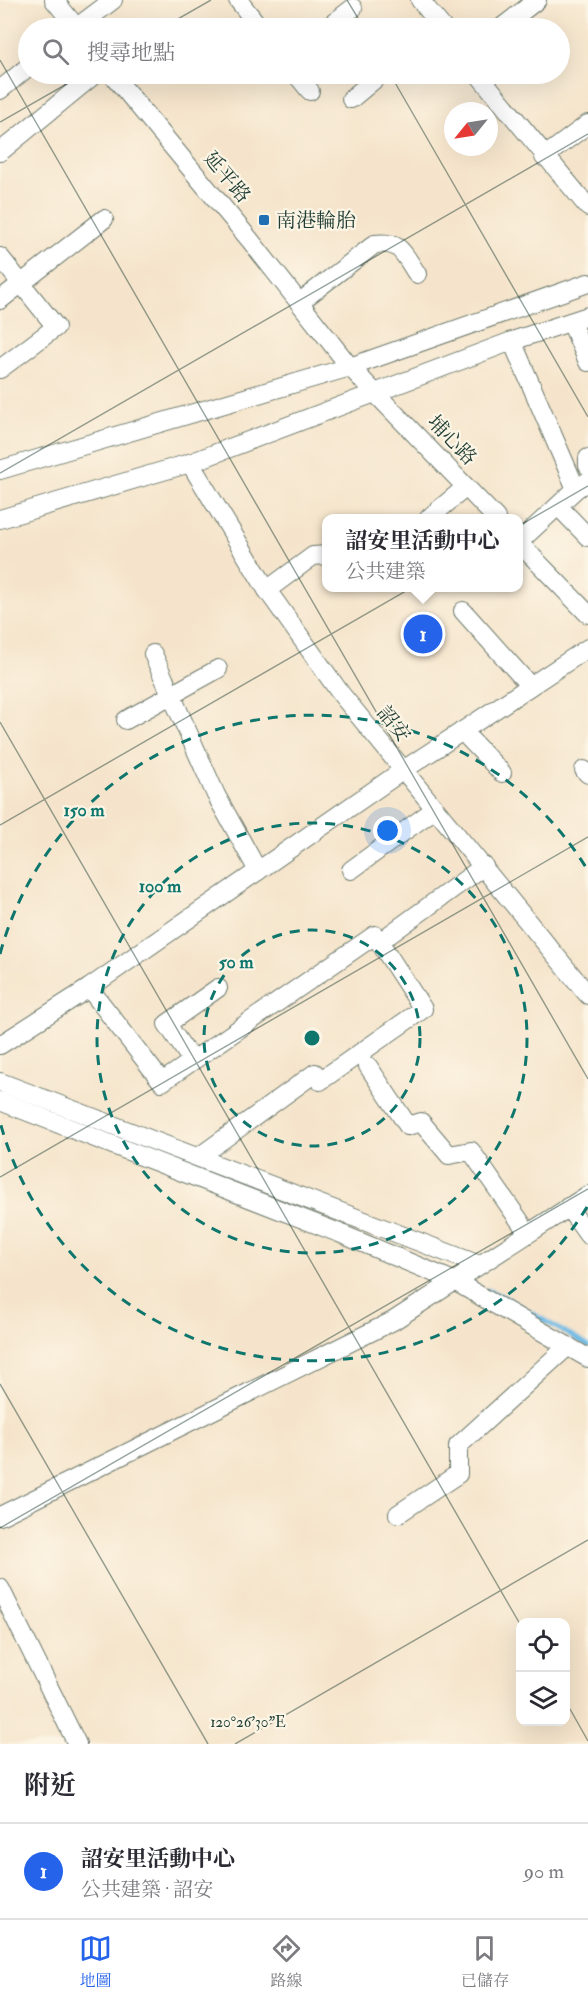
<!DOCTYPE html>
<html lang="zh-TW">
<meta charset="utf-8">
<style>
:root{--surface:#fff;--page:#f2f2f3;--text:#2b2b33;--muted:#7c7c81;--line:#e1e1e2;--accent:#2563eb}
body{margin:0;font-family:"IM FELL Double Pica","Noto Serif TC",serif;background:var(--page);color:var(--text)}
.controls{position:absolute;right:18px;bottom:18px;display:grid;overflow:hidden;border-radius:12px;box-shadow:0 6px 24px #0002}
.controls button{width:54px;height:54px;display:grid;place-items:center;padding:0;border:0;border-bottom:2px solid var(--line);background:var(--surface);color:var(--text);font:30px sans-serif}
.compass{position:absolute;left:444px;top:102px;width:54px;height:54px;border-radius:50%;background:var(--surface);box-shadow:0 6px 24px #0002;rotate:240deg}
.you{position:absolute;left:388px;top:831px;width:21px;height:21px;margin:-15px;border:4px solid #fff;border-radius:50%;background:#1a73e8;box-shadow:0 0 0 9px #1a73e833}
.badge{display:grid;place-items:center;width:39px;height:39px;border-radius:50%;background:var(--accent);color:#fff;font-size:20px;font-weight:700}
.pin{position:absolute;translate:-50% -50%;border:3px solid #fff;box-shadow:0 2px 6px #0006}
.popup{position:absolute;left:322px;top:514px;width:201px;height:78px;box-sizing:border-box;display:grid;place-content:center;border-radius:12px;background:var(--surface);filter:drop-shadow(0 2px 4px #0005);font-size:20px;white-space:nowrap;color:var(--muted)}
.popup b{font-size:22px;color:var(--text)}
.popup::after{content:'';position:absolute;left:50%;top:100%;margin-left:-12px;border:12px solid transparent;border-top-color:var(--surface)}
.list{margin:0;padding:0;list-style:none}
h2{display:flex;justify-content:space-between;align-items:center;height:78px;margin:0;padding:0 24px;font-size:26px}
h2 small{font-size:20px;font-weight:400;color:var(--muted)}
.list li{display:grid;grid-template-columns:39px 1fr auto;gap:18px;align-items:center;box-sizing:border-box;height:96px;padding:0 24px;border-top:2px solid var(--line)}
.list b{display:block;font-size:22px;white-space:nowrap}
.list p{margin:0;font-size:20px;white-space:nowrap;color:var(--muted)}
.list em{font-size:20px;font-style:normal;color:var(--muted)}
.icon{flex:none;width:33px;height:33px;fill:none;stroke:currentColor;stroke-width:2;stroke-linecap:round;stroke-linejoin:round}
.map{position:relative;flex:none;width:588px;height:1744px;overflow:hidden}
.search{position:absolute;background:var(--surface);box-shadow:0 6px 24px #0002;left:18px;right:18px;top:18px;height:66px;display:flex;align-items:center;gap:15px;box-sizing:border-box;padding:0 21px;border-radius:33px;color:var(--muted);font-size:22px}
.sheet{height:174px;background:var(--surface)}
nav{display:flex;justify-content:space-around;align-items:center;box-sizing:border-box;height:84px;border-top:2px solid var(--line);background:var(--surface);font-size:16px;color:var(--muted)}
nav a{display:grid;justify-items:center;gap:3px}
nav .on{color:var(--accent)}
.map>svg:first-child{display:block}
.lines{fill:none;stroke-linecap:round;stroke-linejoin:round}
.stream{stroke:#6bbbe6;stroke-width:4.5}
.minor-casing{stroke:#6a7769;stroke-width:20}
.minor{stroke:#fff;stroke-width:18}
.ticks{fill:none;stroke:#1f3d34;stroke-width:1.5;stroke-opacity:0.45}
.ring{fill:none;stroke:#0f766e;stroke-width:3;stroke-dasharray:10 8}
.poi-dot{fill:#1f6fb2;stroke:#fcf5e5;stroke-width:2}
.labels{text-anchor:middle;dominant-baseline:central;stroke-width:4.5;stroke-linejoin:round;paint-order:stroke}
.street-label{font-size:20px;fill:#1f3d34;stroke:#fcf5e5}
.poi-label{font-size:20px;fill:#1f3d34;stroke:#fcf5e5;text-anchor:start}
.ticks-label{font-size:15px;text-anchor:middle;fill:#1f3d34;stroke:#fcf5e5;stroke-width:4.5;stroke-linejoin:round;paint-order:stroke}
.centre{fill:#0f766e;stroke:#fcf5e5;stroke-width:3}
.ring-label{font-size:18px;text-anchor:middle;font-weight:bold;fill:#0f766e;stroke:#fcf5e5;stroke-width:4.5;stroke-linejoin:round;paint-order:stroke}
</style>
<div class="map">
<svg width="588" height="1744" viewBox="0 0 588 1744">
<rect width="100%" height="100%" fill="#fcf5e5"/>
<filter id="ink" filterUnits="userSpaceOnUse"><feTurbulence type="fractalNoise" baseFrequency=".0167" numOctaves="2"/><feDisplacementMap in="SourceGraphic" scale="12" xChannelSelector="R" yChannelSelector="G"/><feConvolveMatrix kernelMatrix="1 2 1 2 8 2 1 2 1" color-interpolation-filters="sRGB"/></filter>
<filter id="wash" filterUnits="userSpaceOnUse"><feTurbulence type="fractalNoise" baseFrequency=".008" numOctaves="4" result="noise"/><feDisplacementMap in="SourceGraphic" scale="24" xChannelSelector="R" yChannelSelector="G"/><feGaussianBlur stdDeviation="1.35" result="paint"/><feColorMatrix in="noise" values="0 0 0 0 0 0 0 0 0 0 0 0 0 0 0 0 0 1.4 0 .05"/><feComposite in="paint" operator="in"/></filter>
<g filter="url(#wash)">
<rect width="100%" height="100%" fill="#f5e4cb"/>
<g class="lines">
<!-- stream -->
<polyline class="stream" points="487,1290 504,1297 588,1346"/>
</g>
</g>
<g filter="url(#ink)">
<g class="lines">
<!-- minor casing -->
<g class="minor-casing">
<g id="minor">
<polyline points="54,0 77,28"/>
<polyline points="238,0 260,28"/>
<polyline points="420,0 443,28"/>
<polyline points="76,28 113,0"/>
<polyline points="327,28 353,8"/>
<polyline points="501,28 537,0"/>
<polyline points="112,74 250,240 350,367 496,518"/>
<polyline points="296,74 310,91"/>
<polyline points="478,74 588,207"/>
<polyline points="0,90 28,67"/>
<polyline points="351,99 381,74"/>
<polyline points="0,152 95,74"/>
<polyline points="544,157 588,124"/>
<polyline points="0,257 56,327 0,369"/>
<polyline points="0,300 104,219"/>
<path d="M 300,302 L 375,244 C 401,240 404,255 417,274"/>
<polyline points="571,322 588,362"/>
<polyline points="512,341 576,489"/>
<polyline points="588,458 588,466"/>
<polyline points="190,463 267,590 341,694 588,995"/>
<polyline points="0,470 350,367 588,283"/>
<polyline points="558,506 588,537"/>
<polyline points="429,518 466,487"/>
<polyline points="0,519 190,463 512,341 588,316"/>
<polyline points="519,542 576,489 588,481"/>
<polyline points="519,543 588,614"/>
<polyline points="267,590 313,556 327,555"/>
<polyline points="463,611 530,686"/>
<polyline points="153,654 216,795 258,871"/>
<polyline points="126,720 218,669"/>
<polyline points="462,731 502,773"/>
<polyline points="584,770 588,774"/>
<polyline points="351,870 435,809"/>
<polyline points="389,935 484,866"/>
<polyline points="89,988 162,1082 375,935 423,1009 320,1081 315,1073 200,1156"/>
<polyline points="0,1045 89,988 402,771 588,648"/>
<polyline points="192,1061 167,1024 218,988"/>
<polyline points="368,1066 408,1126 421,1122 449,1155 471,1151 528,1233"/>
<polyline points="0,1082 477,1264"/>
<polyline points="0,1101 339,1233 456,1282 588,1358"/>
<polyline points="568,1207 588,1235"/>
<polyline points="398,1514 458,1474 458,1446 568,1346"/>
<polyline points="0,1516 393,1321 588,1195"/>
<polyline points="0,1588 77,1744"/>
</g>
</g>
<!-- minor -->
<use href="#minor" class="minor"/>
</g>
</g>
<!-- ticks -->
<path class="ticks" d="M 347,0 L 364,28M 162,28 L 211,0M 0,60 L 588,1079M 390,74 L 588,417M 0,122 L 84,74M 0,473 L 588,134M 0,722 L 520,1624M 0,825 L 588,486M 0,1177 L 588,837M 0,1384 L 208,1744M 0,1528 L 588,1189M 566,1702 L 588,1741M 235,1744 L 588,1540"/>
<!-- distance rings -->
<g class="ring">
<circle cx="312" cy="1038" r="108"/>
<circle cx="312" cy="1038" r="215"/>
<path d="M587 1207A323 323 0 0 1 0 1122M0 954A323 323 0 0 1 587 869"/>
</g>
<!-- markers -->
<rect class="poi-dot" x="258" y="214" width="12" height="12" rx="3"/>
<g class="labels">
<!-- street labels -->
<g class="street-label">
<text transform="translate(227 177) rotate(50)">延平路</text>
<text transform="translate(452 440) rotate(46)">埔心路</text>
<text transform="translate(394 724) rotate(51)">詔安</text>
</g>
<!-- poi labels -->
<g class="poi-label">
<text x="276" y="220">南港輪胎</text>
</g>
</g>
<g class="ticks-label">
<text x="248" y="1727">120°26'30"E</text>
</g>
<circle cx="312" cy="1038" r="9" class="centre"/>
<g class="ring-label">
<text x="84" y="816">150 m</text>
<text x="160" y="892">100 m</text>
<text x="236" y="968">50 m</text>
</g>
</svg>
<div class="controls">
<button><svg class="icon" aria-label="locate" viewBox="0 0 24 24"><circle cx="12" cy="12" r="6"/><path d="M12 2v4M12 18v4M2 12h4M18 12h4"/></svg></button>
<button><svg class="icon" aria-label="layers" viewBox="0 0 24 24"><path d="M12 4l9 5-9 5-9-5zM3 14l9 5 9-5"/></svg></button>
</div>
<svg class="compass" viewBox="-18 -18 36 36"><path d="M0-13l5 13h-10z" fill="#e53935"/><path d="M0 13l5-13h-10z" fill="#7c7c81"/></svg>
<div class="you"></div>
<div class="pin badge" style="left:423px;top:634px">1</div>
<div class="popup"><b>詔安里活動中心</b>公共建築</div>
<div class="search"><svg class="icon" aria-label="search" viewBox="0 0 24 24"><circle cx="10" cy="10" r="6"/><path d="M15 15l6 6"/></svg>搜尋地點</div>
</div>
<section class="sheet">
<h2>附近<small></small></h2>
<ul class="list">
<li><span class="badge">1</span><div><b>詔安里活動中心</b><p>公共建築 · 詔安</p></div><em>90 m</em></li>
</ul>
</section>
<nav>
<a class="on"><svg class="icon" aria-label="map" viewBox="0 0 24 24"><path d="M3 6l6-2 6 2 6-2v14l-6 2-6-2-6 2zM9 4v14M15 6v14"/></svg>地圖</a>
<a><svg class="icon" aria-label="directions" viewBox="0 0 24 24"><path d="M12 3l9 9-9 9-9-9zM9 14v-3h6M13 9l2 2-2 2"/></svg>路線</a>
<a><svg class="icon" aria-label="saved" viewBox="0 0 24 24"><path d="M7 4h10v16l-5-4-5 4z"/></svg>已儲存</a>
</nav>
